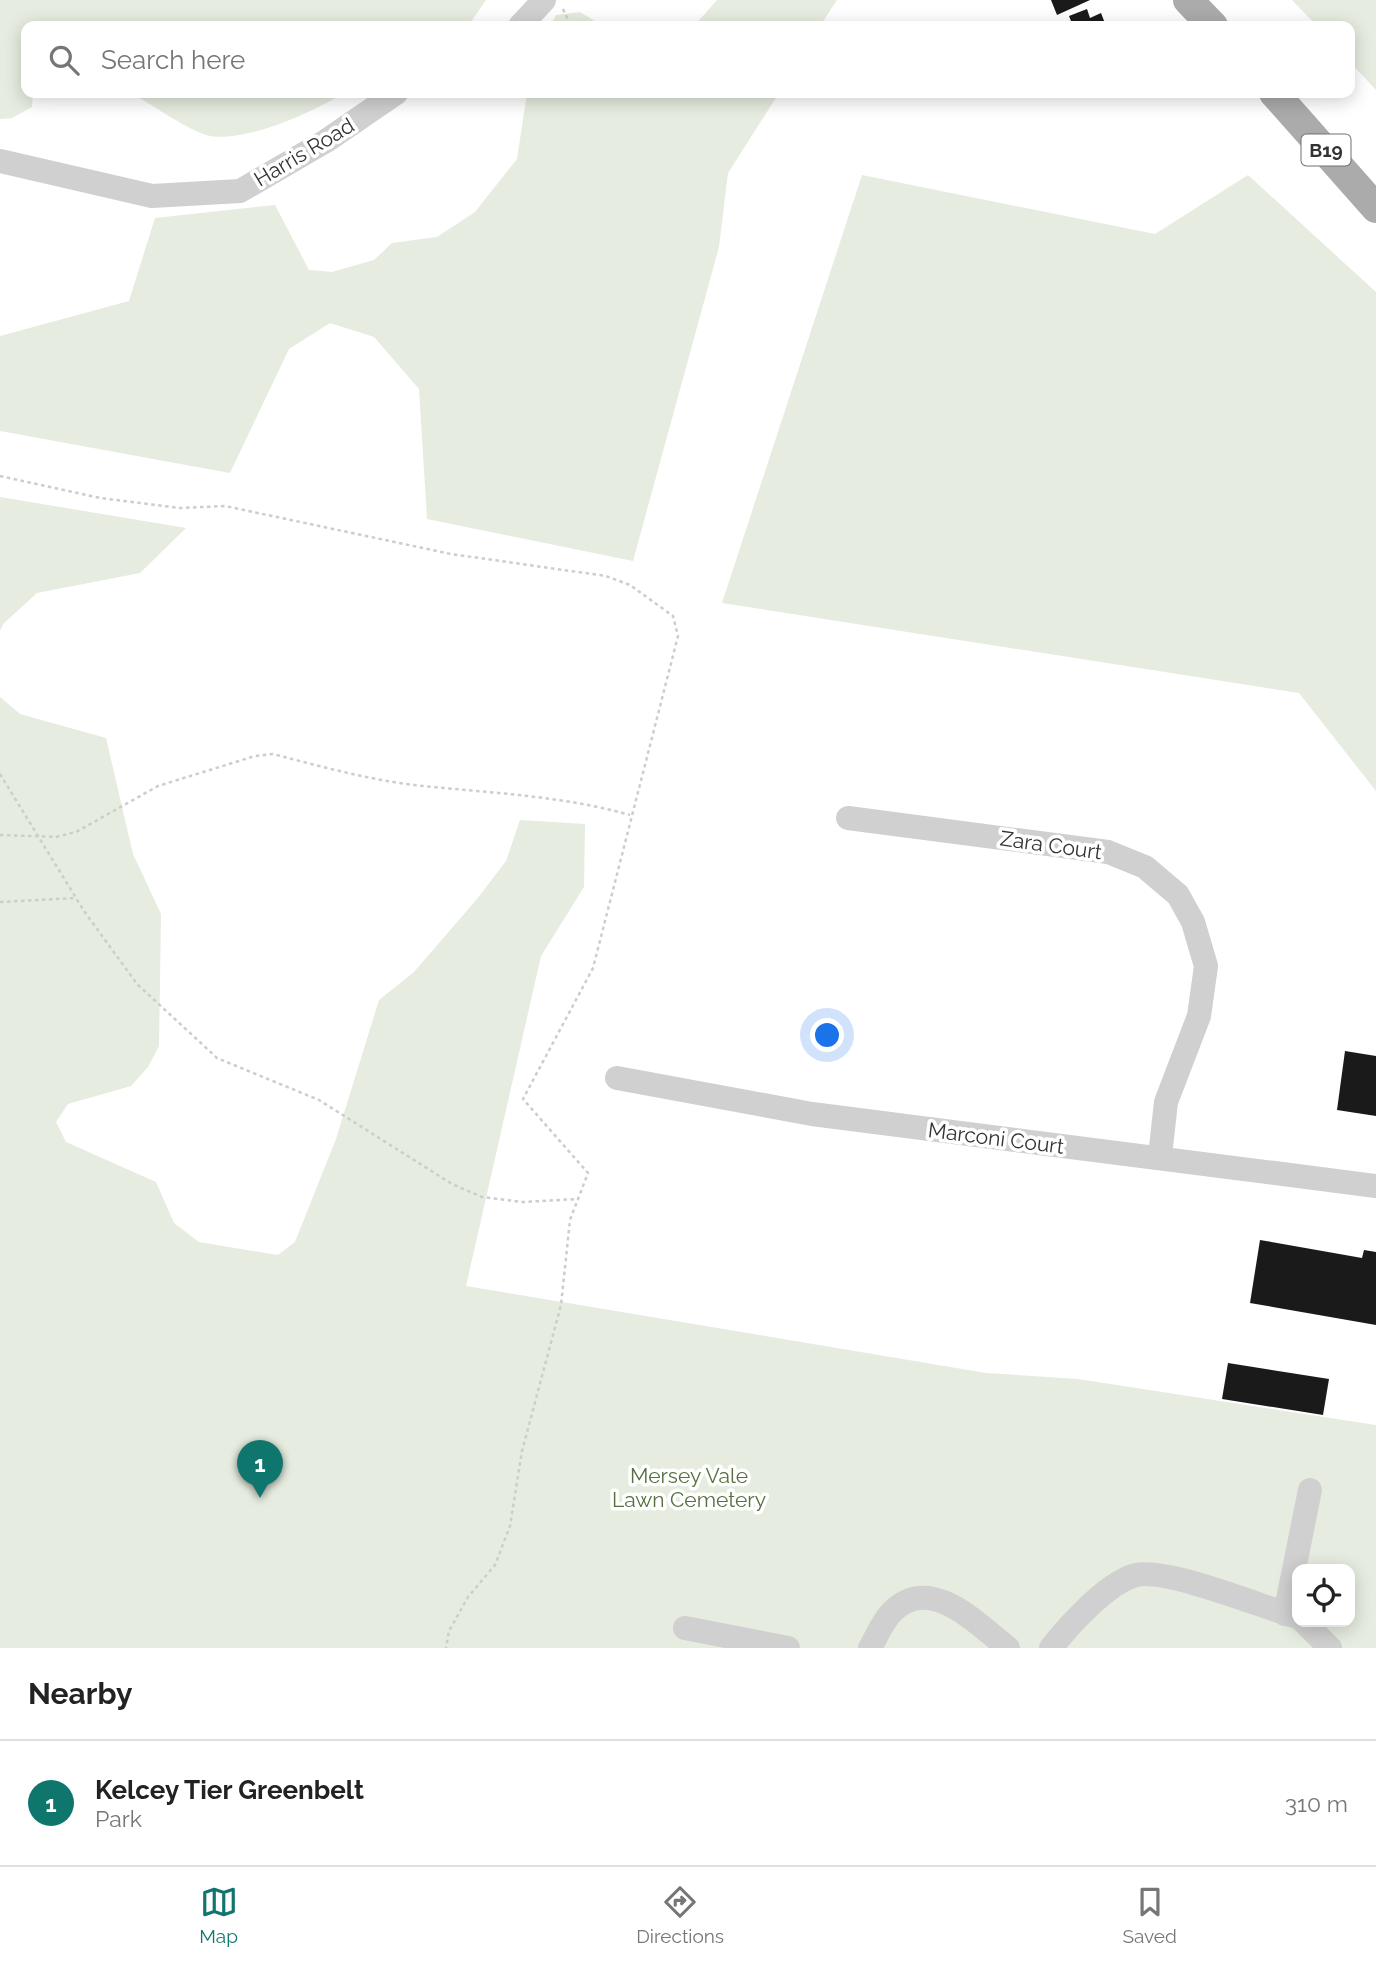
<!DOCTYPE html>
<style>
:root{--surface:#fff;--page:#f2f2f2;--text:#222;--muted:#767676;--line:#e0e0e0;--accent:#0f766e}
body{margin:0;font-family:Raleway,sans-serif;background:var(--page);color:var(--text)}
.controls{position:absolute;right:21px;bottom:21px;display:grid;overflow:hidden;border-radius:14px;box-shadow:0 4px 18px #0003}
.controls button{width:63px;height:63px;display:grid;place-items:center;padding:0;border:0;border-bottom:2px solid var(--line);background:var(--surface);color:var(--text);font:35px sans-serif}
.you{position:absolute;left:828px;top:1036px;width:24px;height:24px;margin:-18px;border:5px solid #fff;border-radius:50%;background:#1a73e8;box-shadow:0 0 0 10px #1a73e833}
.badge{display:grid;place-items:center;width:46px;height:46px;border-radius:50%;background:var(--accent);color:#fff;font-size:23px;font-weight:700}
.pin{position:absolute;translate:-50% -58px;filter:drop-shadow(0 2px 4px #0008)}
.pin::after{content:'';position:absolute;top:37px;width:24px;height:21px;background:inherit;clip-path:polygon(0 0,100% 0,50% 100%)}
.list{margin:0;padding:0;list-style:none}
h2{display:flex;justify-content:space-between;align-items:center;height:91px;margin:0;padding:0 28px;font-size:30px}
h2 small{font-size:23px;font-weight:400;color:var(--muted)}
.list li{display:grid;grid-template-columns:46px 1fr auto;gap:21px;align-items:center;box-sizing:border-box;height:126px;padding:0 28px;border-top:2px solid var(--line)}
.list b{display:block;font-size:26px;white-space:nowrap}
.list p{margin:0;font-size:23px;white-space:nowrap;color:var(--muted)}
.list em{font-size:23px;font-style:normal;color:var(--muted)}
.icon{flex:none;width:38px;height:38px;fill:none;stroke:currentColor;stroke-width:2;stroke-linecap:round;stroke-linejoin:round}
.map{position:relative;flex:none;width:1376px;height:1648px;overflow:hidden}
.search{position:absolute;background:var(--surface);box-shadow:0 4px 18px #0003;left:21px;right:21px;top:21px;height:77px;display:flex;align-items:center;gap:18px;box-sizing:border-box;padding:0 24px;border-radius:14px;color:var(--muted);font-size:26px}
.sheet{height:217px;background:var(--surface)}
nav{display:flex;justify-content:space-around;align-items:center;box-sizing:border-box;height:98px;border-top:2px solid var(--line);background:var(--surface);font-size:19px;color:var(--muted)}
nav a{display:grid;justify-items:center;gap:4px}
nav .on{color:var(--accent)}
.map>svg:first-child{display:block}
.green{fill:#e6ecdf;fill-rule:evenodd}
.building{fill:#1a1a1a}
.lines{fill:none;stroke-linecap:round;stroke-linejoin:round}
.path{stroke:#cdcdcd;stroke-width:2.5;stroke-dasharray:3.5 3.5;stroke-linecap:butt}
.minor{stroke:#d0d0d0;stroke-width:24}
.major{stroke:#ababab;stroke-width:30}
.labels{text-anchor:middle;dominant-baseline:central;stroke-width:7;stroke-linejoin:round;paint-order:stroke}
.shield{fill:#fff;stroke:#707070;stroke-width:2}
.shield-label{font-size:19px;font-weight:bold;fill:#333}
.street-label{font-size:21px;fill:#333;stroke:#fff}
.park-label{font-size:21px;fill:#56703f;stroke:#fff}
</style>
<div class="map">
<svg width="1376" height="1648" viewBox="0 0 1376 1648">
<rect width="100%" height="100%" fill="#fff"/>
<!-- green -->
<g class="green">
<polygon points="0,0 486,0 468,26 26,26 26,93 33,93 32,107 12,118 0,119"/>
<polygon points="717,0 837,0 820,26 694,26"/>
<polygon points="1292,0 1376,0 1376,90 1350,62 1350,26 1317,26"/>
<polygon points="580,12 603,26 551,26 556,15"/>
<path d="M 131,93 L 343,93 C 315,112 240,145 206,135 C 183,127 153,105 131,93 Z"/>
<polygon points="527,93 779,93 728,173 719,247 633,561 427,519 419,389 374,337 330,323 289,349 230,473 0,431 0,336 129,301 155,218 275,205 309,270 332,272 374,260 392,243 437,237 475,212 517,159"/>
<polygon points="862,175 1155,234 1248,175 1376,292 1376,791 1299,693 722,603"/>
<polygon points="0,497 186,528 140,573 37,593 3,624 0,631"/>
<path d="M 0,697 L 20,714 L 106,738 L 133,854 L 161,914 L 159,1046 L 148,1067 L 131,1086 L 68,1104 L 56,1122 L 66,1142 L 156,1182 L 174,1223 L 199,1242 L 278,1255 L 295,1242 L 336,1139 L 379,1000 L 414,972 L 477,899 L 506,861 L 520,820 L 585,824 L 584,887 L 541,956 L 466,1286 L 986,1373 L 1078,1379 L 1376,1425 L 1376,1648 L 0,1648 ZM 1297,1569 L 1350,1569 L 1350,1622 L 1297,1622 Z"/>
</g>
<!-- building -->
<g class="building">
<polygon points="1051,0 1090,0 1057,15"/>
<polygon points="1087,9 1090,18 1101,13 1106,26 1073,26 1069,16"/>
<polygon points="1345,1051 1376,1056 1376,1116 1337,1110"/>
<polygon points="1260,1240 1362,1258 1364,1250 1376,1252 1376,1325 1250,1303"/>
<polygon points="1228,1363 1329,1379 1323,1415 1222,1399"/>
</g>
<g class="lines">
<!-- path -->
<g class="path">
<polyline points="563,9 571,26"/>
<polyline points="0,476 100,498 180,508 225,506 451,554 606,576 630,585 673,616 678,636 593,968 523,1099 588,1173 570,1220 561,1305 522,1451 510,1526 495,1565 468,1597 449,1631 446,1648"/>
<polyline points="0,774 84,911 137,984 217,1058 319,1100 452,1184 482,1197 523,1202 578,1199"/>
<path d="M 0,835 L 56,837 L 76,832 L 158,786 L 255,756 L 273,754 C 319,766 366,779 414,785 C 487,793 560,795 630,815"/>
<polyline points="0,902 76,898"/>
</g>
<!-- minor -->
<g class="minor">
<polyline points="520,26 544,0"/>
<polyline points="0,161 152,196 240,191 326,141 396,93"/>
<polyline points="848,818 1108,852 1145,867 1178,895 1193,922 1206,966 1199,1016 1166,1102 1160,1156"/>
<polyline points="617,1078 812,1114 1376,1186"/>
<polyline points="1285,1614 1310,1490"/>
<polyline points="1304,1622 1330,1648"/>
<polyline points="685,1628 788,1648"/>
<path d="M 870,1648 C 877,1636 883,1620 893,1611 C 931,1574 977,1624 1008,1648"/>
<path d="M 1051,1648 C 1069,1625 1108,1582 1136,1575 C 1168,1568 1262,1607 1297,1617"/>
</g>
<!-- major -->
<g class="major">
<polyline points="1188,0 1213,26"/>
<polyline points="1274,93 1376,208"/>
</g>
</g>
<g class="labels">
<!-- shield labels -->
<rect class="shield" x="1301.5" y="134.5" width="49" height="31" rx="5"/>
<g class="shield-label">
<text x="1326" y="150">B19</text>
</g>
<!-- street labels -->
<g class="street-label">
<text transform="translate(304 152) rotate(-31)">Harris Road</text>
<text transform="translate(1051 845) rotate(8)">Zara Court</text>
<text transform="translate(996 1138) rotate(7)">Marconi Court</text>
</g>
<!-- park labels -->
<g class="park-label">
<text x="689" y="1475">Mersey Vale<tspan x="689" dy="24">Lawn Cemetery</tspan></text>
</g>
</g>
</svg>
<div class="controls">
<button><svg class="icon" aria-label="locate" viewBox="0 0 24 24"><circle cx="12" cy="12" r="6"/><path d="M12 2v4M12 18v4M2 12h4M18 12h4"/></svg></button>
</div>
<div class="you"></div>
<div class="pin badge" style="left:260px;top:1498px">1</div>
<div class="search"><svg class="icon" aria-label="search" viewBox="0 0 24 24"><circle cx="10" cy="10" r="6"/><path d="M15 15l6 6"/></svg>Search here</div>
</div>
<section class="sheet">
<h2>Nearby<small></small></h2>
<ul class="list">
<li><span class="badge">1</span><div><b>Kelcey Tier Greenbelt</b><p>Park</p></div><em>310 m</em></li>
</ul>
</section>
<nav>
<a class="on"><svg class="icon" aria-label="map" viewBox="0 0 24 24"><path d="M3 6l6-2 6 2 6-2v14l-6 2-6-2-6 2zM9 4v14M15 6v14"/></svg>Map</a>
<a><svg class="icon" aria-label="directions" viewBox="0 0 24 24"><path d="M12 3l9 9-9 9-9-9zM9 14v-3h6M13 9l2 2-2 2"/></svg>Directions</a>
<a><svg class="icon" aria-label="saved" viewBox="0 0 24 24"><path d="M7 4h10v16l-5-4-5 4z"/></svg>Saved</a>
</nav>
